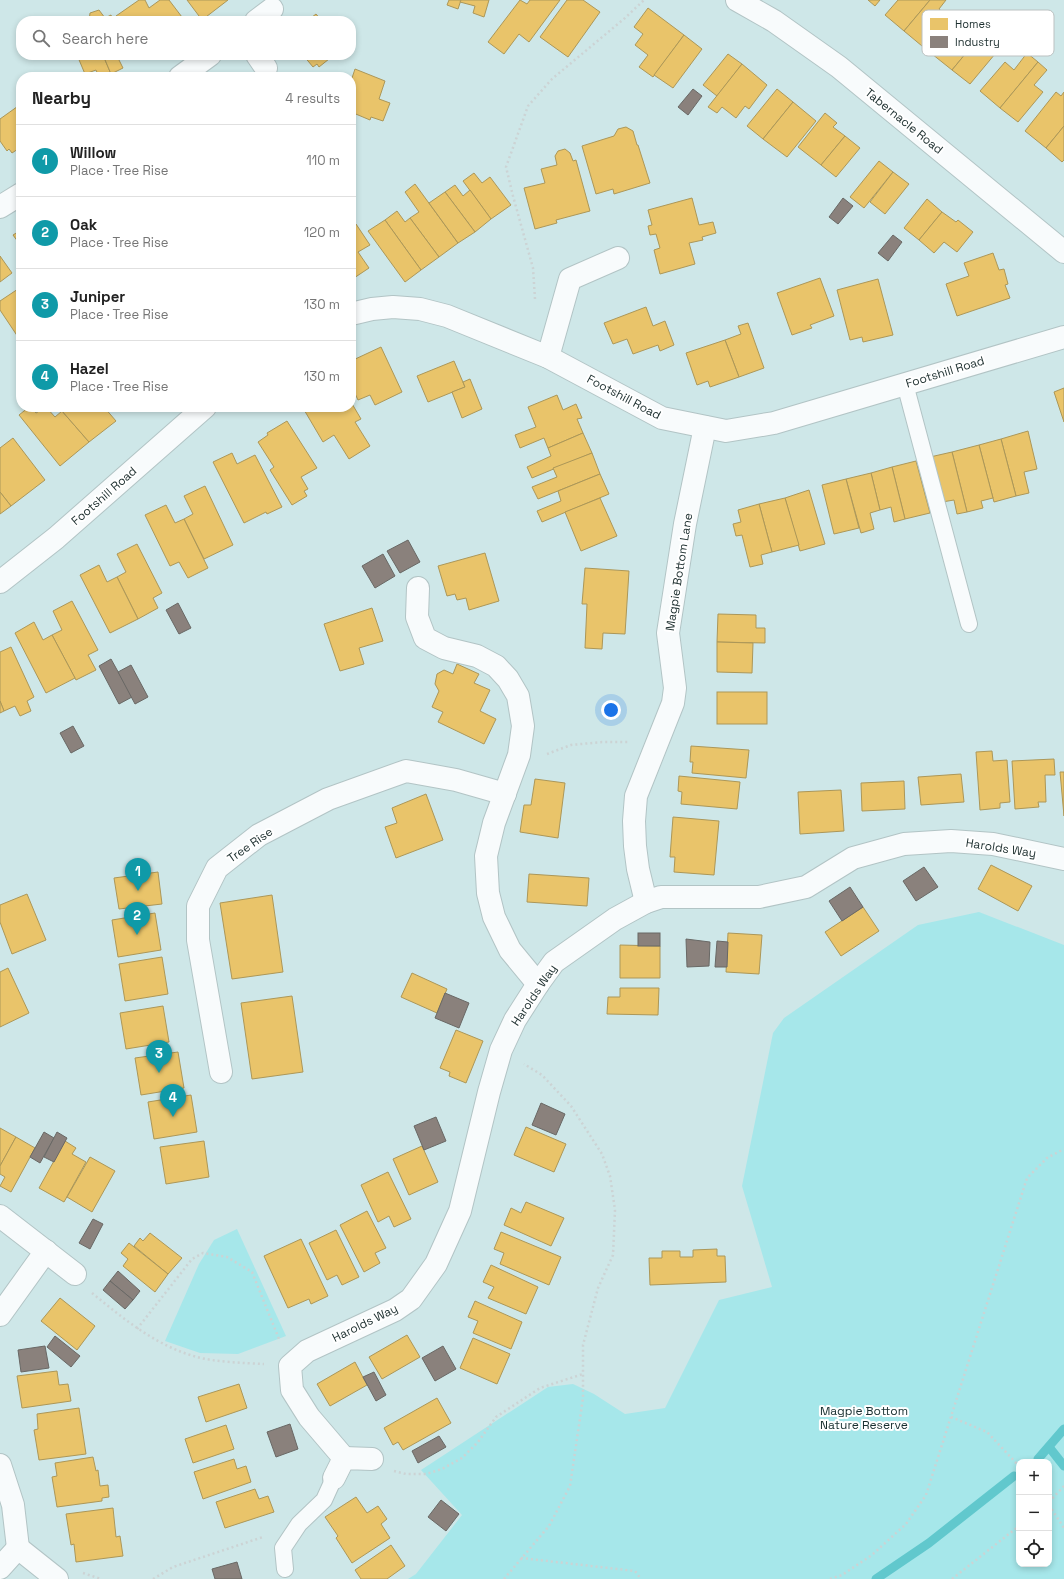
<!DOCTYPE html>
<meta charset="utf-8">
<style>
:root{--surface:#fff;--page:#f6f6f6;--text:#222;--muted:#767676;--line:#e0e0e0;--accent:#b45309}
body{margin:0;font-family:"Space Grotesk",sans-serif;background:var(--page);color:var(--text)}
.controls{position:absolute;right:12px;bottom:12px;display:grid;overflow:hidden;border-radius:8px;box-shadow:0 2px 6px #0003}
.controls button{width:36px;height:36px;display:grid;place-items:center;padding:0;border:0;border-bottom:1px solid var(--line);background:var(--surface);color:var(--text);font:20px sans-serif}
.you{position:absolute;left:611px;top:710px;width:14px;height:14px;margin:-10px;border:3px solid #fff;border-radius:50%;background:#1a73e8;box-shadow:0 0 0 6px #1a73e833}
.badge{display:grid;place-items:center;width:26px;height:26px;border-radius:50%;background:var(--accent);color:#fff;font-size:13px;font-weight:700}
.pin{position:absolute;translate:-50% -33px;filter:drop-shadow(0 1px 2px #0008)}
.pin::after{content:'';position:absolute;top:21px;width:14px;height:12px;background:inherit;clip-path:polygon(0 0,100% 0,50% 100%)}
.list{margin:0;padding:0;list-style:none}
h2{display:flex;justify-content:space-between;align-items:center;height:52px;margin:0;padding:0 16px;font-size:17px}
h2 small{font-size:13px;font-weight:400;color:var(--muted)}
.list li{display:grid;grid-template-columns:26px 1fr auto;gap:12px;align-items:center;box-sizing:border-box;height:72px;padding:0 16px;border-top:1px solid var(--line)}
.list b{display:block;font-size:15px;white-space:nowrap}
.list p{margin:0;font-size:13px;white-space:nowrap;color:var(--muted)}
.list em{font-size:13px;font-style:normal;color:var(--muted)}
.icon{flex:none;width:22px;height:22px;fill:none;stroke:currentColor;stroke-width:2;stroke-linecap:round;stroke-linejoin:round}
.map{position:relative;flex:none;width:1064px;height:1579px;overflow:hidden}
.search{position:absolute;background:var(--surface);box-shadow:0 2px 6px #0003;left:16px;top:16px;width:340px;height:44px;display:flex;align-items:center;gap:10px;box-sizing:border-box;padding:0 14px;border-radius:16px;color:var(--muted);font-size:15px}
.panel{position:absolute;background:var(--surface);box-shadow:0 2px 6px #0003;left:16px;top:72px;width:340px;height:340px;border-radius:16px}
.map>svg:first-child{display:block}
.green{fill:#a6e7ea;fill-rule:evenodd}
.homes{fill:#e9c46a;stroke:#ac9758}
.industry{fill:#8a817c;stroke:#696865}
.lines{fill:none;stroke-linecap:round;stroke-linejoin:round}
.stream{stroke:#61c8cd;stroke-width:9}
.lane-casing{stroke:#b2c4c5;stroke-width:18}
.street-casing{stroke:#b2c4c5;stroke-width:24}
.path{stroke:#ccd3d4;stroke-width:2.5;stroke-dasharray:2 3;stroke-linecap:butt}
.lane{stroke:#f8fbfc;stroke-width:16}
.street{stroke:#f8fbfc;stroke-width:22}
.labels{text-anchor:middle;dominant-baseline:central;stroke-width:4;stroke-linejoin:round;paint-order:stroke}
.street-label{font-size:12px;fill:#1d2f2f;stroke:#fff}
.park-label{font-size:12px;fill:#182f30;stroke:#fff}
.key{fill:#fff;stroke:#bbc1c1;stroke-width:1}
.key-label{font-size:11px;fill:#1d2f2f}
</style>
<div class="map">
<svg width="1064" height="1579" viewBox="0 0 1064 1579">
<rect width="100%" height="100%" fill="#cee7e8"/>
<!-- green -->
<g class="green">
<path d="M 979,912 L 1064,945 L 1064,1579 L 408,1579 L 416,1574 L 462,1515 L 421,1470 L 548,1387 L 573,1384 L 594,1394 L 625,1414 L 665,1408 L 719,1300 L 772,1287 L 742,1186 L 773,1033 L 784,1018 L 918,925 ZM 1019,1462 L 1049,1462 L 1049,1564 L 1019,1564 Z"/>
<polygon points="237,1229 286,1336 238,1354 200,1353 165,1341 199,1264 214,1240"/>
</g>
<!-- homes -->
<g class="homes">
<polygon points="139,0 145,0 149,8 160,0 169,0 185,21 119,21 116,16"/>
<polygon points="187,0 228,0 202,20"/>
<polygon points="449,0 461,0 458,9 447,5"/>
<polygon points="461,0 489,0 484,17 473,13 475,6 460,2"/>
<polygon points="520,0 527,4 530,0 560,0 529,42 519,34 504,54 488,42"/>
<polygon points="567,0 583,0 600,12 568,57 540,37"/>
<polygon points="868,0 880,0 875,6"/>
<polygon points="898,0 930,0 904,31 885,15"/>
<polygon points="930,0 946,0 939,9 947,16 922,46 904,31"/>
<polygon points="648,8 684,35 653,77 639,67 648,55 635,45 643,34 634,27"/>
<polygon points="99,10 105,18 111,15 113,21 89,21 90,13"/>
<polygon points="316,14 322,21 307,21"/>
<polygon points="979,15 990,24 952,70 932,54 957,24 966,32"/>
<polygon points="990,24 999,32 986,47 995,54 970,84 952,70"/>
<polygon points="684,35 702,49 673,88 654,75"/>
<polygon points="1027,53 1038,62 1000,108 980,91 1005,62 1014,70"/>
<polygon points="728,54 742,64 717,96 703,85"/>
<polygon points="77,55 103,55 111,74 103,77 99,77 96,70 85,74"/>
<polygon points="103,55 124,55 118,58 123,68 111,74"/>
<polygon points="303,55 334,55 319,67 317,64 313,67"/>
<polygon points="1038,62 1047,70 1034,85 1043,92 1018,122 1000,108"/>
<polygon points="742,64 767,85 749,109 745,106 736,118 722,107 717,113 708,107"/>
<polygon points="355,69 385,81 379,99 390,103 383,121 371,117 370,120 351,112 351,81"/>
<polygon points="58,73 61,77 53,77"/>
<polygon points="777,89 793,102 763,139 747,126"/>
<polygon points="1056,92 1061,96 1064,92 1064,126 1046,148 1025,131"/>
<polygon points="793,102 816,121 787,157 763,139"/>
<polygon points="21,104 21,147 12,153 9,149 7,151 0,141 0,119"/>
<polygon points="825,113 837,123 833,127 845,136 821,165 798,147"/>
<polygon points="1064,126 1064,160 1062,162 1046,148"/>
<polygon points="626,127 633,131 637,145 638,145 650,183 614,194 613,189 596,194 582,146 614,136 618,129"/>
<polygon points="845,136 860,148 836,177 821,165"/>
<polygon points="565,149 570,153 573,161 576,160 590,211 556,220 557,223 535,229 524,188 545,183 541,169 557,165 555,156 558,151"/>
<polygon points="879,161 893,172 864,208 850,197"/>
<polygon points="893,172 909,184 885,214 870,202"/>
<polygon points="474,173 482,183 490,177 511,205 491,219 463,181"/>
<polygon points="415,184 458,243 439,257 410,218 419,212 405,192"/>
<polygon points="455,185 463,196 470,190 491,219 475,232 445,192"/>
<polygon points="445,192 475,232 458,243 429,203"/>
<polygon points="692,198 699,225 713,222 716,233 702,237 703,240 689,243 695,264 660,274 654,250 660,248 656,234 650,235 648,226 652,225 648,210"/>
<polygon points="927,199 942,212 919,240 904,228"/>
<polygon points="397,211 405,222 410,218 439,257 421,270 385,220"/>
<polygon points="942,212 956,222 958,220 973,232 957,252 944,242 934,253 919,240"/>
<polygon points="385,220 421,270 405,282 368,231"/>
<polygon points="356,224 370,245 358,252 369,268 351,280 351,227"/>
<polygon points="21,230 21,246 13,235"/>
<polygon points="993,253 999,270 1004,269 1008,284 1005,285 1010,298 957,316 946,284 969,276 964,263"/>
<polygon points="0,256 12,273 0,282"/>
<polygon points="820,278 834,316 810,325 812,328 792,335 777,293"/>
<polygon points="878,279 893,335 863,342 862,337 850,340 837,290"/>
<polygon points="21,287 21,335 18,337 0,310 0,301"/>
<polygon points="646,307 653,326 665,321 674,345 660,351 658,345 633,354 627,339 613,344 604,323"/>
<polygon points="748,323 764,368 739,377 725,340 741,334 738,326"/>
<polygon points="725,340 739,377 710,387 708,381 697,385 686,353"/>
<polygon points="381,347 402,392 375,405 370,395 358,400 351,385 351,361"/>
<polygon points="454,361 465,387 428,402 417,376"/>
<polygon points="470,379 482,409 462,418 452,392 465,387 463,382"/>
<polygon points="1064,388 1064,422 1054,392"/>
<polygon points="557,395 563,410 576,404 582,418 577,419 583,433 548,448 544,438 520,448 515,435 536,427 528,407"/>
<polygon points="351,402 361,419 355,422 370,446 349,459 334,435 323,442 303,408 351,407"/>
<polygon points="29,407 31,407 36,413 46,407 55,417 62,411 89,442 60,466 19,415"/>
<polygon points="67,407 104,407 116,421 89,442 62,411"/>
<polygon points="287,421 317,468 301,477 308,489 304,491 307,496 292,505 270,470 274,467 258,442 268,435 267,433"/>
<polygon points="1028,431 1037,469 1024,472 1029,493 1016,496 1001,439"/>
<polygon points="583,433 592,453 532,478 527,467 551,456 548,448"/>
<polygon points="13,438 45,480 11,506 0,492 0,448"/>
<polygon points="1001,439 1016,496 994,502 979,445"/>
<polygon points="979,445 993,498 981,501 983,508 967,512 952,452"/>
<polygon points="952,452 967,512 957,514 954,500 942,502 930,457"/>
<polygon points="232,453 237,464 255,455 282,507 267,514 266,512 244,523 213,462"/>
<polygon points="592,453 600,474 538,499 532,487 557,477 553,468"/>
<polygon points="916,461 930,513 905,519 892,467"/>
<polygon points="892,467 905,519 894,522 891,507 880,510 871,473"/>
<polygon points="871,473 880,510 870,513 874,529 861,533 846,479"/>
<polygon points="600,474 609,494 542,522 537,511 561,501 558,491"/>
<polygon points="846,479 859,528 834,534 822,485"/>
<polygon points="205,486 233,545 204,559 184,519 193,514 184,496"/>
<polygon points="809,490 825,544 800,551 785,498"/>
<polygon points="0,492 11,506 0,514"/>
<polygon points="600,498 617,536 581,551 565,512"/>
<polygon points="785,498 799,545 772,552 759,504"/>
<polygon points="759,504 772,552 761,555 763,564 750,567 742,535 736,536 733,524 741,522 738,510"/>
<polygon points="166,505 175,523 184,519 208,568 188,578 179,562 170,566 145,515"/>
<polygon points="137,544 162,593 153,598 158,608 138,619 117,577 126,572 117,554"/>
<polygon points="485,553 499,601 469,610 466,598 457,600 455,594 447,596 438,566"/>
<polygon points="99,565 107,582 117,577 138,619 110,633 80,575"/>
<polygon points="585,568 629,571 625,634 603,633 602,649 585,648 587,604 582,604"/>
<polygon points="72,601 98,650 88,655 96,670 76,680 52,635 62,630 53,611"/>
<polygon points="372,608 383,641 359,648 364,664 340,671 324,624"/>
<polygon points="718,614 756,615 756,628 765,628 765,643 717,642"/>
<polygon points="34,622 43,640 52,635 75,678 46,693 15,633"/>
<polygon points="717,642 753,643 752,673 717,672"/>
<polygon points="11,647 34,697 27,701 31,711 20,716 15,706 4,711 0,701 0,652"/>
<polygon points="457,664 479,674 474,683 490,690 480,711 496,719 484,744 438,722 443,712 432,707 439,691 435,684 437,674 444,670 453,674"/>
<rect x="717" y="692" width="50" height="32"/>
<polygon points="0,701 4,711 0,713"/>
<polygon points="691,746 749,750 746,778 692,773 693,762 690,762"/>
<polygon points="992,751 993,761 1007,760 1010,802 1000,803 1000,808 980,810 976,752"/>
<polygon points="1054,759 1055,775 1045,775 1046,802 1038,802 1039,807 1015,809 1012,761"/>
<polygon points="1060,772 1064,772 1064,816"/>
<polygon points="961,774 964,802 921,805 918,777"/>
<polygon points="679,776 740,782 737,809 681,804 682,792 678,791"/>
<polygon points="535,779 565,783 558,838 520,832 524,805 531,805"/>
<polygon points="904,781 905,809 862,811 861,783"/>
<polygon points="841,790 844,831 800,834 798,792"/>
<polygon points="426,794 443,840 396,858 385,827 397,823 392,808"/>
<polygon points="673,817 719,821 714,875 674,872 675,857 670,857"/>
<polygon points="991,865 1032,886 1018,911 978,889"/>
<polygon points="158,872 162,904 119,909 114,878"/>
<polygon points="529,874 589,878 587,906 527,902"/>
<polygon points="27,894 46,940 12,954 0,922 0,905"/>
<polygon points="272,895 283,972 232,979 220,903"/>
<polygon points="863,907 879,931 841,956 825,932"/>
<polygon points="155,913 161,950 118,957 112,920"/>
<polygon points="728,933 762,935 759,974 726,972"/>
<polygon points="620,945 660,946 660,978 620,978"/>
<polygon points="162,957 168,994 125,1001 119,964"/>
<polygon points="8,968 29,1013 0,1027 0,972"/>
<polygon points="412,973 447,989 437,1013 401,997"/>
<polygon points="620,988 659,988 658,1015 607,1014 608,997 620,997"/>
<polygon points="292,996 303,1072 252,1079 241,1003"/>
<polygon points="163,1006 169,1042 126,1049 120,1013"/>
<polygon points="456,1030 483,1041 466,1083 449,1076 450,1072 440,1068"/>
<polygon points="178,1052 184,1088 141,1095 135,1058"/>
<polygon points="191,1095 197,1132 154,1139 148,1102"/>
<polygon points="526,1127 566,1144 554,1172 514,1155"/>
<polygon points="0,1128 16,1137 0,1166"/>
<polygon points="16,1137 35,1148 11,1192 0,1186 5,1177 0,1174 0,1166"/>
<polygon points="65,1141 76,1148 72,1154 86,1162 64,1202 39,1188"/>
<polygon points="204,1141 209,1177 166,1184 160,1147"/>
<polygon points="422,1146 438,1182 409,1195 393,1159"/>
<polygon points="90,1157 115,1171 92,1212 67,1197"/>
<polygon points="388,1172 411,1219 394,1227 389,1216 378,1222 361,1185"/>
<polygon points="526,1202 564,1218 551,1246 504,1225 511,1208 521,1213"/>
<polygon points="367,1211 386,1248 375,1253 380,1263 364,1272 340,1225"/>
<polygon points="336,1230 359,1277 342,1285 337,1275 327,1280 309,1243"/>
<polygon points="501,1232 561,1257 549,1285 500,1264 504,1253 494,1249"/>
<polygon points="150,1233 182,1258 168,1274 134,1246 140,1238 143,1241"/>
<polygon points="301,1239 328,1296 311,1304 309,1299 288,1308 264,1256"/>
<polygon points="129,1243 168,1274 155,1292 123,1266 128,1259 121,1253"/>
<polygon points="717,1249 717,1256 725,1256 726,1282 650,1285 649,1258 662,1258 662,1251 680,1251 680,1257 693,1257 693,1250"/>
<polygon points="491,1265 538,1287 526,1314 488,1298 494,1287 483,1282"/>
<polygon points="60,1298 95,1326 77,1350 41,1321"/>
<polygon points="475,1301 522,1322 511,1349 473,1333 478,1321 468,1317"/>
<polygon points="407,1335 420,1357 382,1379 369,1357"/>
<polygon points="473,1338 510,1354 497,1384 460,1368"/>
<polygon points="355,1362 367,1385 330,1406 317,1384"/>
<polygon points="57,1371 59,1385 68,1384 71,1401 22,1408 17,1376"/>
<polygon points="239,1384 247,1408 206,1422 198,1397"/>
<polygon points="437,1398 451,1423 403,1450 398,1442 393,1445 384,1428"/>
<polygon points="79,1408 86,1454 39,1460 34,1430 38,1429 37,1414"/>
<polygon points="226,1425 234,1449 193,1463 185,1439"/>
<polygon points="93,1457 96,1471 98,1470 100,1486 108,1485 109,1497 102,1498 102,1501 57,1507 52,1477 57,1476 55,1463"/>
<polygon points="234,1459 237,1469 246,1466 251,1482 203,1499 194,1472"/>
<polygon points="255,1489 259,1499 268,1496 274,1512 225,1528 216,1502"/>
<polygon points="356,1497 367,1513 378,1506 387,1519 381,1524 390,1538 352,1563 336,1538 338,1536 325,1517"/>
<polygon points="113,1508 116,1537 120,1536 123,1556 76,1562 74,1544 71,1545 66,1514"/>
<polygon points="391,1545 405,1566 387,1579 361,1579 355,1570"/>
</g>
<!-- industry -->
<g class="industry">
<polygon points="693,89 702,96 688,115 678,107"/>
<polygon points="843,198 853,206 838,224 829,217"/>
<polygon points="893,235 902,242 888,261 878,253"/>
<polygon points="408,540 420,562 400,573 387,551"/>
<polygon points="383,554 395,576 375,588 362,566"/>
<polygon points="178,603 191,628 179,634 166,610"/>
<polygon points="111,659 132,697 119,704 99,666"/>
<polygon points="131,665 148,697 135,704 118,672"/>
<polygon points="73,726 84,746 71,753 60,733"/>
<polygon points="924,867 938,887 916,901 903,881"/>
<polygon points="850,887 863,907 842,921 829,901"/>
<rect x="638" y="933" width="22" height="13"/>
<polygon points="686,939 710,942 709,966 687,967"/>
<polygon points="717,941 728,942 727,967 715,967"/>
<polygon points="445,993 469,1003 459,1028 435,1018"/>
<polygon points="541,1103 565,1114 556,1135 532,1125"/>
<polygon points="436,1117 446,1141 424,1150 414,1126"/>
<polygon points="44,1132 54,1138 40,1163 30,1157"/>
<polygon points="57,1132 67,1138 54,1162 44,1157"/>
<polygon points="93,1219 103,1224 90,1249 79,1243"/>
<polygon points="118,1271 140,1291 133,1300 110,1281"/>
<polygon points="110,1281 133,1300 125,1309 103,1290"/>
<polygon points="55,1336 80,1356 71,1367 47,1347"/>
<polygon points="45,1346 49,1368 21,1372 18,1350"/>
<polygon points="443,1346 456,1369 435,1381 422,1358"/>
<polygon points="374,1372 386,1395 376,1401 363,1377"/>
<polygon points="290,1424 298,1449 276,1457 267,1432"/>
<polygon points="439,1436 446,1447 418,1463 412,1451"/>
<polygon points="441,1500 459,1514 446,1531 428,1517"/>
<polygon points="237,1562 242,1579 215,1579 212,1569"/>
</g>
<g class="lines">
<!-- stream -->
<g class="stream">
<polyline points="1049,1447 1064,1466"/>
<polyline points="1038,1459 1064,1429"/>
<polyline points="876,1579 929,1543 1014,1476"/>
</g>
<!-- lane casing -->
<g class="lane-casing">
<g id="lane">
<polyline points="905,384 969,624"/>
<polyline points="285,1569 283,1548 299,1524 324,1500 334,1478"/>
</g>
</g>
<!-- street casing -->
<g class="street-casing">
<g id="street">
<polyline points="737,0 774,21 839,67 1064,252"/>
<polyline points="256,21 272,9"/>
<polyline points="257,55 266,68"/>
<polyline points="180,77 210,55"/>
<polyline points="0,207 21,194"/>
<polyline points="351,314 372,309 393,307 420,309 447,316 548,357 662,418 726,431 774,423 1064,337"/>
<polyline points="548,357 570,279 618,258"/>
<polyline points="0,582 56,538 205,407"/>
<polyline points="418,588 417,617 425,638 444,648 477,656 496,666 508,679 518,696 523,726 519,755 494,823 486,856 488,893 494,917 510,950 538,984"/>
<polyline points="646,902 638,869 635,846 634,821 636,796 673,703 675,688 668,633 685,524 705,427"/>
<polyline points="221,1072 198,940 198,906 217,868 259,835 328,799 406,771 456,780 505,794"/>
<polyline points="0,1216 75,1274"/>
<polyline points="0,1315 46,1251"/>
<polyline points="344,1458 309,1417 292,1390 290,1366 307,1351 395,1310 411,1299 436,1264 460,1211 489,1092 501,1050 515,1020 538,984 554,962 615,919 646,902 661,897 759,897 806,887 853,858 904,844 951,841 993,844 1064,859"/>
<polyline points="0,1465 13,1505 18,1548"/>
<polyline points="334,1478 344,1458 372,1459"/>
<polyline points="0,1568 18,1548 57,1579"/>
</g>
</g>
<!-- path -->
<g class="path">
<polyline points="535,299 533,268 513,196 506,167 528,106 552,79 625,18 644,0"/>
<polyline points="547,754 571,745 602,742 628,742"/>
<path d="M 92,1293 C 124,1319 156,1346 197,1357 C 215,1362 244,1363 264,1364"/>
<polyline points="137,1329 192,1259 203,1253 227,1257 252,1272 279,1339"/>
<polyline points="951,1417 987,1432 1019,1466"/>
<polyline points="394,1471 406,1474 426,1474 442,1469 462,1458 478,1442 496,1417 540,1388 583,1374"/>
<polyline points="1049,1502 1064,1486"/>
<polyline points="1049,1505 1064,1528"/>
<polyline points="521,1558 635,1571 641,1579"/>
<polyline points="83,1573 101,1579"/>
<polyline points="153,1579 173,1567 263,1537"/>
<polyline points="504,1579 549,1526 570,1486 583,1398 583,1345 598,1288 613,1255 615,1210 610,1176 602,1154 571,1106 542,1075 524,1064"/>
<polyline points="830,1579 842,1575 872,1555 906,1524 926,1495 1027,1178 1047,1158 1064,1149"/>
<polyline points="952,1579 1019,1526"/>
</g>
<!-- lane -->
<use href="#lane" class="lane"/>
<!-- street -->
<use href="#street" class="street"/>
</g>
<g class="labels">
<!-- street labels -->
<g class="street-label">
<text transform="translate(904 121) rotate(39)">Tabernacle Road</text>
<text transform="translate(945 372) rotate(-17)">Footshill Road</text>
<text transform="translate(624 397) rotate(28)">Footshill Road</text>
<text transform="translate(104 496) rotate(-41)">Footshill Road</text>
<text transform="translate(679 572) rotate(-81)">Magpie Bottom Lane</text>
<text transform="translate(250 845) rotate(-35)">Tree Rise</text>
<text transform="translate(1001 848) rotate(9)">Harolds Way</text>
<text transform="translate(534 995) rotate(-56)">Harolds Way</text>
<text transform="translate(365 1323) rotate(-26)">Harolds Way</text>
</g>
<!-- park labels -->
<g class="park-label">
<text x="864" y="1411">Magpie Bottom<tspan x="864" dy="14">Nature Reserve</tspan></text>
</g>
</g>
<!-- legend -->
<rect x="922" y="10" width="132" height="46" rx="6" class="key"/>
<rect x="930" y="18" width="18" height="12" fill="#e9c46a"/>
<rect x="930" y="36" width="18" height="12" fill="#8a817c"/>
<g class="key-label">
<text x="955" y="28">Homes</text>
<text x="955" y="46">Industry</text>
</g>
</svg>
<div class="controls">
<button>+</button>
<button>−</button>
<button><svg class="icon" aria-label="locate" viewBox="0 0 24 24"><circle cx="12" cy="12" r="6"/><path d="M12 2v4M12 18v4M2 12h4M18 12h4"/></svg></button>
</div>
<div class="you"></div>
<div class="pin badge" style="left:138px;top:891px;background:#0f9aa8">1</div>
<div class="pin badge" style="left:137px;top:935px;background:#0f9aa8">2</div>
<div class="pin badge" style="left:159px;top:1073px;background:#0f9aa8">3</div>
<div class="pin badge" style="left:173px;top:1117px;background:#0f9aa8">4</div>
<div class="search"><svg class="icon" aria-label="search" viewBox="0 0 24 24"><circle cx="10" cy="10" r="6"/><path d="M15 15l6 6"/></svg>Search here</div>
<section class="panel">
<h2>Nearby<small>4 results</small></h2>
<ul class="list">
<li><span class="badge" style="background:#0f9aa8">1</span><div><b>Willow</b><p>Place · Tree Rise</p></div><em>110 m</em></li>
<li><span class="badge" style="background:#0f9aa8">2</span><div><b>Oak</b><p>Place · Tree Rise</p></div><em>120 m</em></li>
<li><span class="badge" style="background:#0f9aa8">3</span><div><b>Juniper</b><p>Place · Tree Rise</p></div><em>130 m</em></li>
<li><span class="badge" style="background:#0f9aa8">4</span><div><b>Hazel</b><p>Place · Tree Rise</p></div><em>130 m</em></li>
</ul>
</section>
</div>
